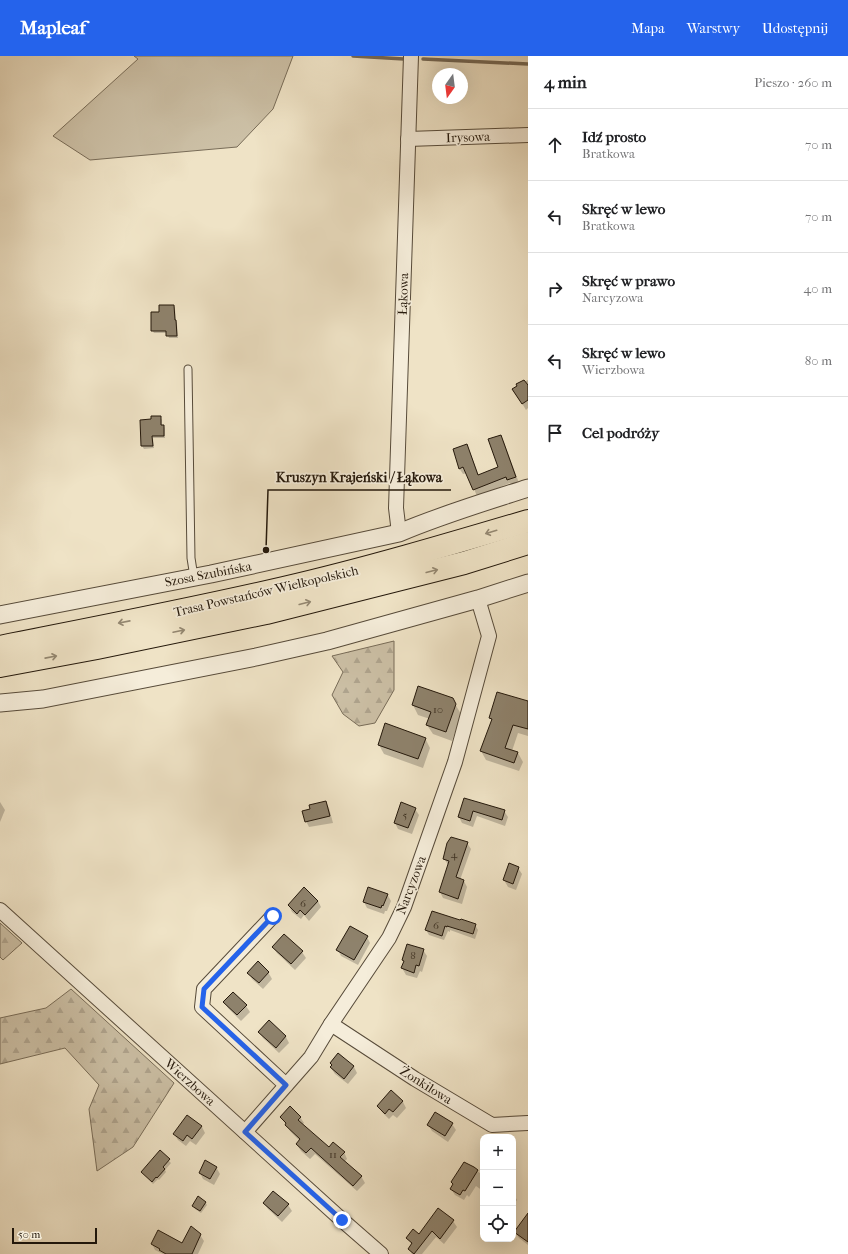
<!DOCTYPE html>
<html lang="pl">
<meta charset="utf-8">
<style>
:root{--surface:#fff;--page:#f6f6f6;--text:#202124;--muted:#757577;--line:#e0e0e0;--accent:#2563eb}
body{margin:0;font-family:"IM FELL French Canon",serif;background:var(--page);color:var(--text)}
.controls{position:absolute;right:12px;bottom:12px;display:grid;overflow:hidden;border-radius:8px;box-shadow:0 4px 16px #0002}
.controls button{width:36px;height:36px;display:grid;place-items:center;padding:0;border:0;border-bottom:1px solid var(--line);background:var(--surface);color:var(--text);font:20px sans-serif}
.compass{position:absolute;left:432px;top:12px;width:36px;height:36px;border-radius:50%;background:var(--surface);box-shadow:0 4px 16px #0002;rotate:194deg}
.scale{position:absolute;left:12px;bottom:10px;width:85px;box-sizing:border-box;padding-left:4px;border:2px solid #24180b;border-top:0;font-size:11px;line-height:14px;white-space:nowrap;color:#24180b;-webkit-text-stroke:3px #f5edda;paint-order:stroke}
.stop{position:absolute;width:12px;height:12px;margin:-9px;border:3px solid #2563eb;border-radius:50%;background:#fff}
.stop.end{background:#2563eb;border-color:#fff;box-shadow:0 1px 4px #0008}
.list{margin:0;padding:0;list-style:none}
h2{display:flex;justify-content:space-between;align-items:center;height:52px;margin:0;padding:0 16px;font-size:17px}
h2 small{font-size:13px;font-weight:400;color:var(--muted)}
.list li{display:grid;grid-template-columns:26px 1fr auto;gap:12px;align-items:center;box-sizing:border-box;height:72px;padding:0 16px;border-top:1px solid var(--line)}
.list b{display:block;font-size:15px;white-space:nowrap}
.list p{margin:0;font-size:13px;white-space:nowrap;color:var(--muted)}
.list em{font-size:13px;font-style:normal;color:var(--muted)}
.icon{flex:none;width:22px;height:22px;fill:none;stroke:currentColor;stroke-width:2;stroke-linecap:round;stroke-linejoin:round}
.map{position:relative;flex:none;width:528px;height:1198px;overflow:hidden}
header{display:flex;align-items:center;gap:24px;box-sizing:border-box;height:56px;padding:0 20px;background:var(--accent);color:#fff}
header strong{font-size:19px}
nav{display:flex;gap:22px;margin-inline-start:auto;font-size:14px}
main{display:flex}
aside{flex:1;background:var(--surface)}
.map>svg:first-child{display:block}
.green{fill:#ccc0a6;stroke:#786c58}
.forest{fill:url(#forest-firs);stroke:#786c58}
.shadow{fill:#0003}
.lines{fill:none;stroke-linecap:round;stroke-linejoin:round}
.stream{stroke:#746855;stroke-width:3.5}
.building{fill:#8e826c;stroke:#24180b}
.service-casing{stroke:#574b3a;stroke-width:9}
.minor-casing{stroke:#574b3a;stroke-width:16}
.tertiary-casing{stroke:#574b3a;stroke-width:19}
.motorway-casing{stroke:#24180b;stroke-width:24}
.service{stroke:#f5edda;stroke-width:7}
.minor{stroke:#f5edda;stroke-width:14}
.tertiary{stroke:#f5edda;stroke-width:17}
.motorway{stroke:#efe3c6;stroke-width:22}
.oneway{stroke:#948872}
.route{stroke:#2563eb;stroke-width:5}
.labels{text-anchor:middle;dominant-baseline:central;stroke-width:3.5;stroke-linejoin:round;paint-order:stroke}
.number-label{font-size:11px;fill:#3e3223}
.street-label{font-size:13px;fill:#24180b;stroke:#f5edda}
.leader{fill:none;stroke:#24180b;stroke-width:1.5}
.callout-dot{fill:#24180b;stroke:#f5edda;stroke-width:1.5}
.callout-label{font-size:14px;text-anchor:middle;font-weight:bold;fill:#24180b;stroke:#f5edda;stroke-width:3.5;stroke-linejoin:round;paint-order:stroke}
</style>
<header>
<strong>Mapleaf</strong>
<nav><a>Mapa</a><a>Warstwy</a><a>Udostępnij</a></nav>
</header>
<main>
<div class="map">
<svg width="528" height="1198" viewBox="0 0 528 1198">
<defs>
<pattern id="forest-firs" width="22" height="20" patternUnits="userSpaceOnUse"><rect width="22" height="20" fill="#ccc0a6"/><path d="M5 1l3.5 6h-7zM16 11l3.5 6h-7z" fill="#afa48e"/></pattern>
</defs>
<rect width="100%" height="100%" fill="#efe3c6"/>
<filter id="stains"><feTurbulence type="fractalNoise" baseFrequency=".005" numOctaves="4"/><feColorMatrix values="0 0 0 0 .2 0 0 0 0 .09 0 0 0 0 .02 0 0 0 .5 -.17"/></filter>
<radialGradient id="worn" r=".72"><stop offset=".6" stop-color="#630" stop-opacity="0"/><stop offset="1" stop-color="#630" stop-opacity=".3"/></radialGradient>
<!-- green -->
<polygon class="green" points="134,0 293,0 273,53 237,91 90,104 53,80 138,3"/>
<!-- forest -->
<g class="forest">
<polygon points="394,585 394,634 375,667 359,670 343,658 332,639 343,616 332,600"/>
<polygon points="0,867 22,887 3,904 0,901"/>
<polygon points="71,933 174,1027 133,1091 97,1115 89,1053 99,1029 65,992 0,1008 0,962 46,952"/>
</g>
<!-- shadow -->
<g class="shadow">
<polygon points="174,250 175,253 176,264 177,268 178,282 169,282 167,277 154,277 152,274 160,257"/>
<polygon points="528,324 528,352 526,354 517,339 518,329"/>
<polygon points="160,361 162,364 162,370 164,370 165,373 165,382 153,382 154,392 144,393 142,390 152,364"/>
<polygon points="500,380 504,386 519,427 512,430 510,427 477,440 467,417 463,418 459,412 466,390 470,396 479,420 499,412"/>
<polygon points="419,631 452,643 461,658 452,685 433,678 427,669 430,663 418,659 413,649"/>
<polygon points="528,646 528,680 518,677 512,695 518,697 523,706 519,715 486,704 481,695 492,665 490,662"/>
<polygon points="425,682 430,692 423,712 384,698 379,689"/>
<polygon points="465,743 504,755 508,761 505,770 477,760 473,771 462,767 459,761"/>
<polygon points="0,746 5,754 0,766"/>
<polygon points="326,746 329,752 333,767 309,771 306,765"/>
<polygon points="415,753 419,759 412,778 398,773 395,767"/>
<polygon points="467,787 471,793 460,824 464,825 467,831 462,848 443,842 440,836 448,809 444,802"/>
<polygon points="518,812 522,818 516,834 508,831 504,824"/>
<polygon points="387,838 391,845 387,855 385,855 384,858 367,852 364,846"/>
<polygon points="318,845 321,851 309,865 304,859 301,863 292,856 289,850"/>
<polygon points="433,856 475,869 478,874 475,883 450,874 450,876 448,875 444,884 429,879 426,874"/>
<polygon points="367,881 370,887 358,909 341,900 338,894"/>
<polygon points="273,891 302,896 306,902 295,914 277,897"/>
<polygon points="423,894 427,900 422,916 420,915 417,922 406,919 402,912 404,907 403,904"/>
<polygon points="268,916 272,923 263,933 252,923 249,917"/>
<polygon points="224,946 246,950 250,956 241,965 228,952"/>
<polygon points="269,966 286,981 289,987 279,997 263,982 259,976"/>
<polygon points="338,998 354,1011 357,1017 348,1028 335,1018 331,1012"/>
<polygon points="391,1035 403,1046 406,1052 397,1062 393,1059 389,1063 382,1056 378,1050"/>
<polygon points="187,1060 202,1071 205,1077 196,1089 190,1085 186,1090 178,1084 174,1078"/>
<polygon points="281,1061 300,1061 304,1067 302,1069 329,1093 344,1096 347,1103 344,1106 361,1120 365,1127 357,1135 315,1098 310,1103 301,1095 297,1089 300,1085 290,1075"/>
<polygon points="452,1068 456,1074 448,1086 432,1075 428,1069"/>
<polygon points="160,1096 171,1107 165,1114 166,1116 159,1124 158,1123 153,1128 142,1116"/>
<polygon points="216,1111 220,1118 214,1129 203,1123 200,1117"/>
<polygon points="474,1113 483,1119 483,1135 476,1130 469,1141 467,1139 464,1144 455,1139 451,1133"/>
<polygon points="274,1136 288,1149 292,1155 282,1166 268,1153 264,1147"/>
<polygon points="513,1137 517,1144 513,1149"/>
<polygon points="205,1146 207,1149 201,1157 195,1153 193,1150"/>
<polygon points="438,1153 453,1165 457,1171 444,1188 436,1181 422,1198 412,1198 409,1193 412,1189 407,1182 419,1179"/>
<polygon points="528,1169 528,1189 519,1182 515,1176"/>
<polygon points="200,1179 204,1185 198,1198 163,1198 155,1194 152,1188 183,1188"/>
</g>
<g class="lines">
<!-- stream -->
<g class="stream">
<polyline points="353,0 404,3"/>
<polyline points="423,3 528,8"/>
</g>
</g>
<!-- building -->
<g class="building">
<polygon points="159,249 174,249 175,264 176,264 177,280 166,280 166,275 151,275 151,256 159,256"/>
<polygon points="524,324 528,329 528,344 522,348 512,333 517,330 516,328"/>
<polygon points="151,360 161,360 161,369 164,369 164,380 152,380 153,390 141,390 140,364 151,363"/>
<polygon points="501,379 516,421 507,424 506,421 473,434 463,411 459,413 453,393 467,388 478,419 498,411 488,383"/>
<polygon points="418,630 453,642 456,648 446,676 426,669 431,656 412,649"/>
<polygon points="497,636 528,645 528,673 513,669 505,692 518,696 514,707 480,695 492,663 489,662"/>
<polygon points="385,667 426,682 418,703 378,689"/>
<polygon points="464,742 505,754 502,764 473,755 470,765 458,761"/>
<polygon points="326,745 330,760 305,766 302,755 310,753 309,749"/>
<polygon points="401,746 416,752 408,772 394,767"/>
<polygon points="451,781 468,786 456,821 464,824 458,843 439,836 449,805 443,803 447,787"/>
<polygon points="509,807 519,811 513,828 503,824"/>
<polygon points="304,831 318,845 305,859 300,854 297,858 288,849"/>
<polygon points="368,831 388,838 383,850 382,849 381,852 363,846"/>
<polygon points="432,855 460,864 461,863 476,868 473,878 447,870 447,871 445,870 442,880 425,874"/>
<polygon points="350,870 368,880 354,904 336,894"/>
<polygon points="284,878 303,895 291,908 272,891"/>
<polygon points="407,888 424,893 419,910 416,909 414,917 401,912 404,905 402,904"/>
<polygon points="258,905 269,916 259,927 247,917"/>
<polygon points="233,936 247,949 237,959 223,946"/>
<polygon points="269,964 286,980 276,992 258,976"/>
<polygon points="338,997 354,1010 344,1023 330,1011 332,1009 330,1007"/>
<polygon points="391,1034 403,1045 393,1056 389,1053 385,1058 377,1050"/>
<polygon points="290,1050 301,1061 298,1064 329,1091 333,1086 345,1096 340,1101 362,1120 353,1130 311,1092 306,1097 296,1088 300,1083 285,1069 286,1067 280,1061"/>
<polygon points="435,1056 453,1067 445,1080 427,1069"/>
<polygon points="187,1059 202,1070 192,1083 187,1079 183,1085 173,1078"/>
<polygon points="160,1094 170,1103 163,1111 165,1113 157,1122 156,1121 152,1126 141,1116"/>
<polygon points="205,1104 217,1111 210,1123 199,1117"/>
<polygon points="464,1106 474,1111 478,1114 465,1135 463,1134 460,1139 450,1133 453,1128 451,1126"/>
<polygon points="273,1135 289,1148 278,1160 263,1147"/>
<polygon points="198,1140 206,1146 200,1155 192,1150"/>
<polygon points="438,1152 454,1164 440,1183 432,1175 414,1198 408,1193 412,1187 406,1182 413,1173 419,1178"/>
<polygon points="528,1157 528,1186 514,1176"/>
<polygon points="191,1170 201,1178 192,1198 166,1198 159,1194 160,1193 151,1188 158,1174 182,1187"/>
</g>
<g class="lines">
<!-- service casing -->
<g class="service-casing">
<polyline id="service" points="188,313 191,502 194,521"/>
</g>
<!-- minor casing -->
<g class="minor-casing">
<g id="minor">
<polyline points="408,83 528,79"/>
<polyline points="399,477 396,452 411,0"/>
<polyline points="0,854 342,1164 381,1198"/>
<polyline points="273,860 204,933 202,951 286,1029"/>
<polyline points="331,968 415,1023 492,1069 528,1067"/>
<polyline points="245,1076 311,1001 331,968 389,882 404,851 455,706 489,580 478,543"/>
</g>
</g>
<!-- tertiary casing -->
<g class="tertiary-casing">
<g id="tertiary">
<path d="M 0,559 L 211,518 L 399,477 C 441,459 485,446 528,432"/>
<polyline points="0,647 43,643 256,601 327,585 478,543 528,527"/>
</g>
</g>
<!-- motorway casing -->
<g class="motorway-casing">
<g id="motorway">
<path d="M 0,591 C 95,572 189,554 284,532 C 366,513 447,489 528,465"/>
<polyline points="0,610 97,592 266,557 464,507 528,487"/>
</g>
</g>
<!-- service -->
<use href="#service" class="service"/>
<!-- minor -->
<use href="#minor" class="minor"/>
<!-- tertiary -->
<use href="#tertiary" class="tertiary"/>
<!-- motorway -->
<use href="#motorway" class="motorway"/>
</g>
<!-- one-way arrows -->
<defs><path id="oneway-shaft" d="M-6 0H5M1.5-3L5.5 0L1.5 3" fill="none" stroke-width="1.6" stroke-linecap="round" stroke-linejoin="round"/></defs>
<g class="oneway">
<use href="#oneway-shaft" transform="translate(491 476) rotate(163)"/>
<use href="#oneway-shaft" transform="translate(432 515) rotate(-14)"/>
<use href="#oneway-shaft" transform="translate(305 547) rotate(-14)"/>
<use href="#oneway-shaft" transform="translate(124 566) rotate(169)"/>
<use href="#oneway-shaft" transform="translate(179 575) rotate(-12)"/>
<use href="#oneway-shaft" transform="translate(51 601) rotate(-11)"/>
</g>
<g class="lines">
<!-- route -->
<polyline class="route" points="273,860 204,933 202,951 286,1029 245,1076 342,1164"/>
</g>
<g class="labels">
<!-- number labels -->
<g class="number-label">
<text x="438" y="653">10</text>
<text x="405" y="759">5</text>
<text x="454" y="798">4</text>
<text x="303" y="847">6</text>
<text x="436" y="869">6</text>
<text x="413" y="899">8</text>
<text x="333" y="1098">11</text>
</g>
<!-- street labels -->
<g class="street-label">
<text transform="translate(468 81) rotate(-2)">Irysowa</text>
<text transform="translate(403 238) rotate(-88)">Łąkowa</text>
<text transform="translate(208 518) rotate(-11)">Szosa Szubińska</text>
<text transform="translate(266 535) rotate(-13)">Trasa Powstańców Wielkopolskich</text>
<text transform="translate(411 829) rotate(-69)">Narcyzowa</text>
<text transform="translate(190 1026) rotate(42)">Wierzbowa</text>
<text transform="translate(426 1029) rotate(32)">Żonkilowa</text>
</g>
</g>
<!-- callouts -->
<path class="leader" d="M266 494L268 434H451"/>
<circle class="callout-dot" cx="266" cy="494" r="4"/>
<g class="callout-label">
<text x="359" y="426">Kruszyn Krajeński / Łąkowa</text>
</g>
<rect width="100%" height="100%" filter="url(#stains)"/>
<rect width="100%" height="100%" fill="url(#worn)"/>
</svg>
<div class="controls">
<button>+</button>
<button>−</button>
<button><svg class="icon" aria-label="locate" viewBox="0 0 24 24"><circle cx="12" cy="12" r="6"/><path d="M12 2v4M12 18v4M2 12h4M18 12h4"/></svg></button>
</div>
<svg class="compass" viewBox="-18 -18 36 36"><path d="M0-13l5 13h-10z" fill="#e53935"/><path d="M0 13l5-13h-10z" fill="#757577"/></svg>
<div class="scale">50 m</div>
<div class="stop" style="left:273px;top:860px"></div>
<div class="stop end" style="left:342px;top:1164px"></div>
</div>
<aside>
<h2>4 min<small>Pieszo · 260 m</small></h2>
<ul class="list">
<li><svg class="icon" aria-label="ahead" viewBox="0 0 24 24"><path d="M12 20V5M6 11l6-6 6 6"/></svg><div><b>Idź prosto</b><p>Bratkowa</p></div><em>70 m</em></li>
<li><svg class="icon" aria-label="left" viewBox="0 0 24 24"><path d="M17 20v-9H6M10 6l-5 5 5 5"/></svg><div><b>Skręć w lewo</b><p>Bratkowa</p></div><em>70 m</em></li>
<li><svg class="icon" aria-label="right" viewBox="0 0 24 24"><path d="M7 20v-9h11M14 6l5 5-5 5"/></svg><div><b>Skręć w prawo</b><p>Narcyzowa</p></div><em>40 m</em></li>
<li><svg class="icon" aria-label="left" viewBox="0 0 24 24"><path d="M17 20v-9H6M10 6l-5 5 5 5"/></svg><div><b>Skręć w lewo</b><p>Wierzbowa</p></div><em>80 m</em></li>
<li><svg class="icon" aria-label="arrive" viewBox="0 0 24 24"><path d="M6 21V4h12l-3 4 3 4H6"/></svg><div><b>Cel podróży</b></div></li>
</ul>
</aside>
</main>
